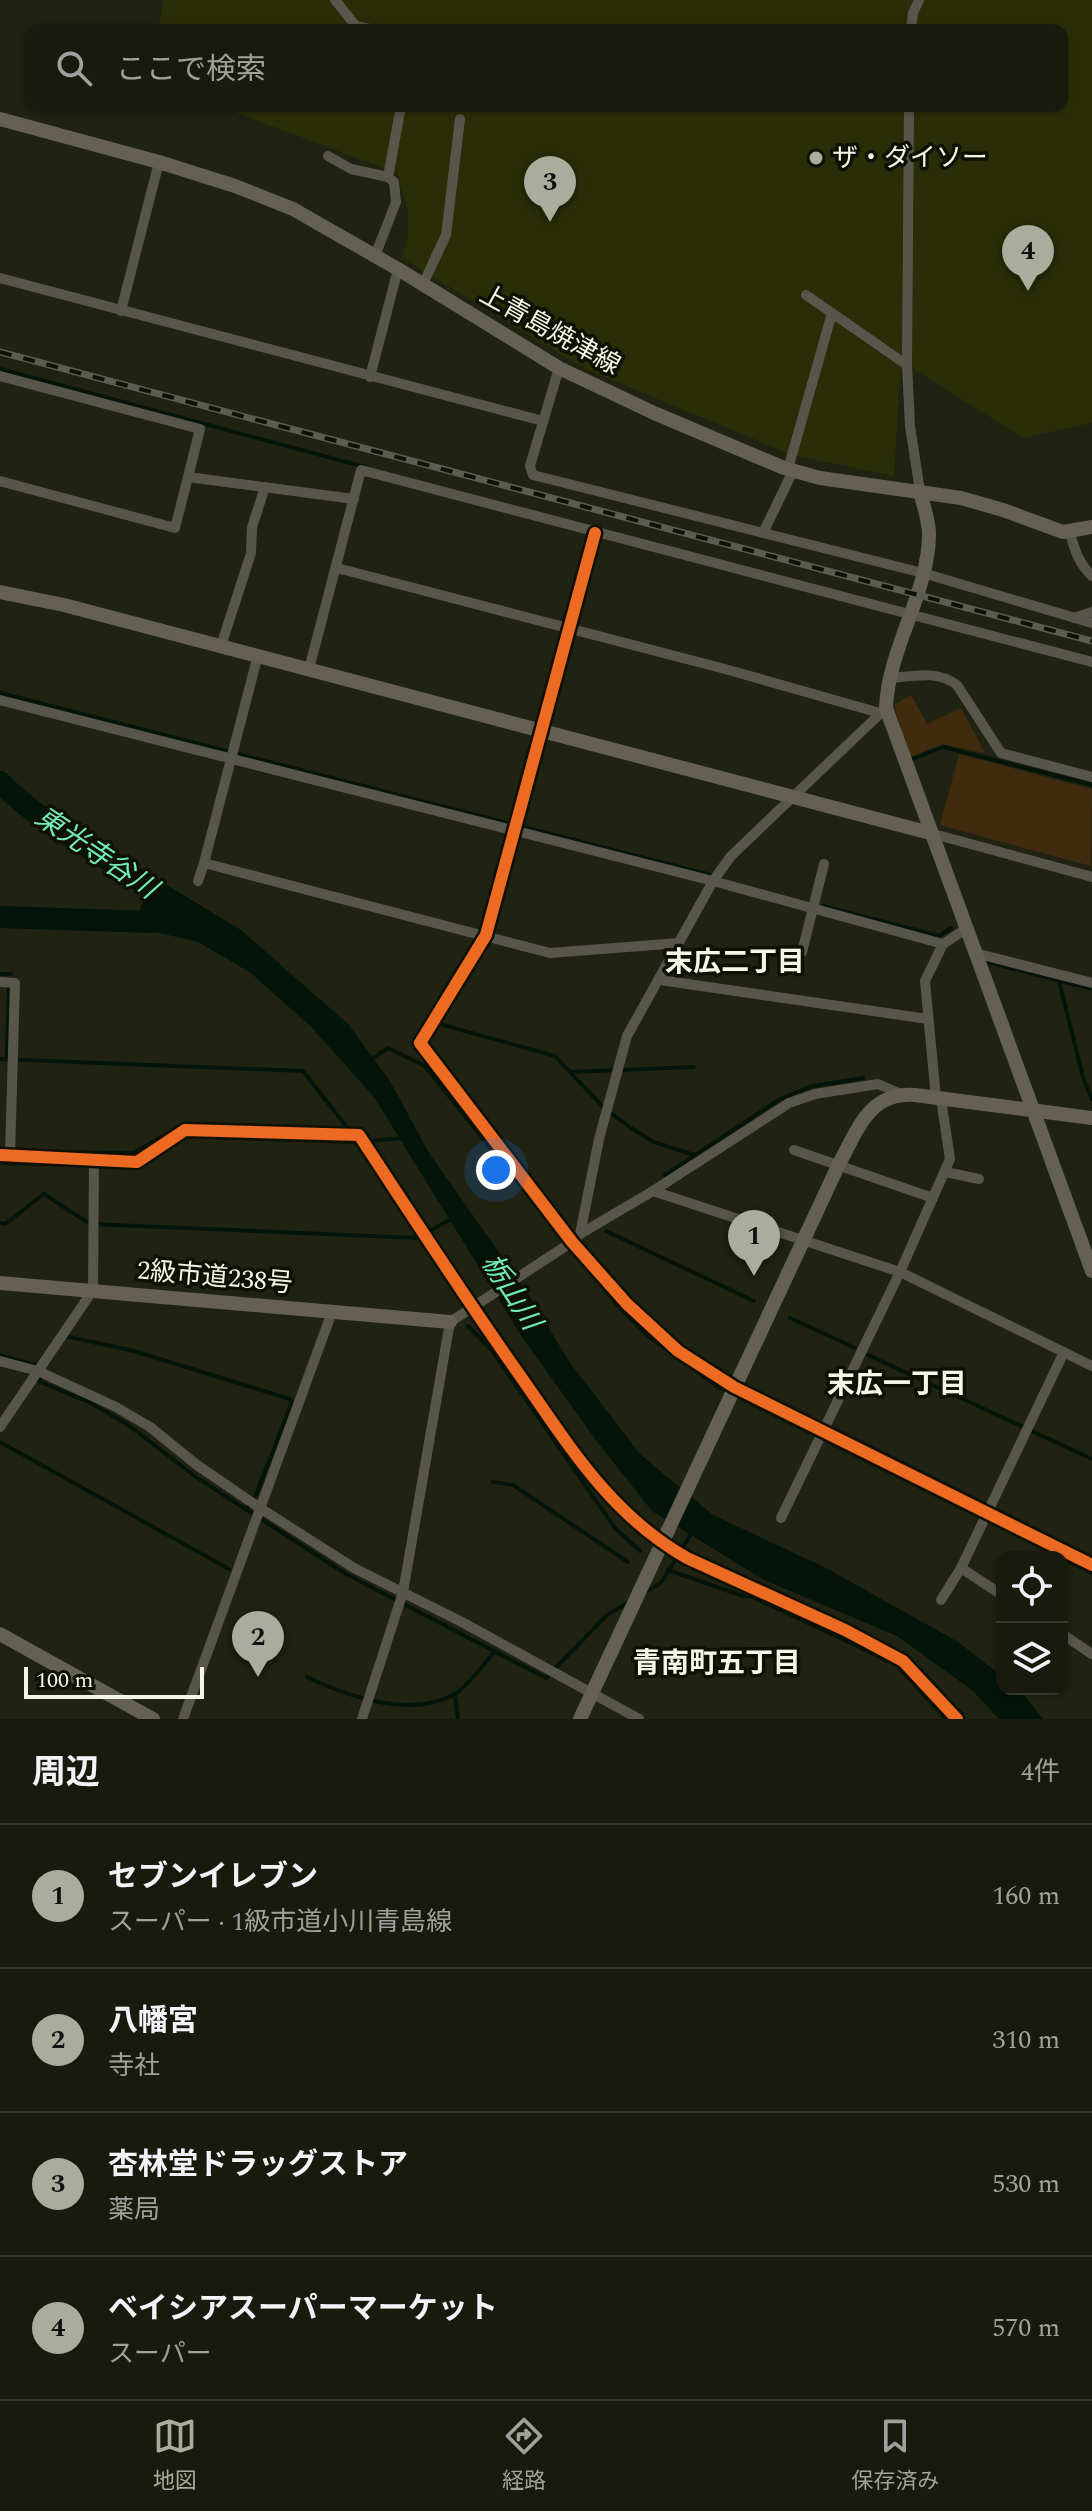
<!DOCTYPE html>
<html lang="ja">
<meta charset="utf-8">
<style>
:root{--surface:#181a0d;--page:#212316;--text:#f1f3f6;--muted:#9fa19d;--line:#36382e;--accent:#aaad9b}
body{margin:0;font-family:Spectral,"Noto Sans JP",serif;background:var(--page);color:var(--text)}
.controls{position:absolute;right:24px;bottom:24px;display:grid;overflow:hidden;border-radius:16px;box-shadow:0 2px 6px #0004}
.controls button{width:72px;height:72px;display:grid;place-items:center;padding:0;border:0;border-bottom:2px solid var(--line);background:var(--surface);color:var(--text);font:40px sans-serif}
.scale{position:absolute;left:24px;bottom:20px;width:180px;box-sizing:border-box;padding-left:8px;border:4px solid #f4f7e5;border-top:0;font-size:22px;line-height:28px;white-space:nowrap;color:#f4f7e5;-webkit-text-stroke:6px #101105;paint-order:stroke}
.you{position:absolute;left:496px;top:1170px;width:28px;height:28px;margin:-20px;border:6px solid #fff;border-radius:50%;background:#1a73e8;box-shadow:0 0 0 12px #1a73e833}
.badge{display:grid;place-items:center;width:52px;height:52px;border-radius:50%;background:var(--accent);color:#111;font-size:26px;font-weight:700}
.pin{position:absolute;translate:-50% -66px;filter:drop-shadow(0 2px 4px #0008)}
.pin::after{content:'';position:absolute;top:42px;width:28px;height:24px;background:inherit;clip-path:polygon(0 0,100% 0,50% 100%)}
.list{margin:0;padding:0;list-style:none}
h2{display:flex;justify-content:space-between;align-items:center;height:104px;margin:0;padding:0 32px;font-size:34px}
h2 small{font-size:26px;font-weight:400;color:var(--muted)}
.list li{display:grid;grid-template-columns:52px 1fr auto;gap:24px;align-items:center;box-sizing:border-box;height:144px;padding:0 32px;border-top:2px solid var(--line)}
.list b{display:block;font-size:30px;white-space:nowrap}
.list p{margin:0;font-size:26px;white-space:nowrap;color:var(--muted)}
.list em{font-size:26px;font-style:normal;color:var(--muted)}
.icon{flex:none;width:44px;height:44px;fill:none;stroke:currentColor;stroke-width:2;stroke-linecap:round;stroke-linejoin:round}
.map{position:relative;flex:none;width:1092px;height:1719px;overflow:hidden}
.search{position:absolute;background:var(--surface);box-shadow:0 2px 6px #0004;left:24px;right:24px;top:24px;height:88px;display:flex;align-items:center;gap:20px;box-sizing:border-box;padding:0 28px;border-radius:16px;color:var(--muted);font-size:30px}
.sheet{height:680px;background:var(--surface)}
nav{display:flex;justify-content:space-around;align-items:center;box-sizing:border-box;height:112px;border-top:2px solid var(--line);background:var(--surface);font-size:22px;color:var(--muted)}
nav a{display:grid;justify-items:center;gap:4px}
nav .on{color:var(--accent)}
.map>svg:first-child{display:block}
.built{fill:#2a2e08}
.green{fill:#412b0e}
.water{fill:#03150a}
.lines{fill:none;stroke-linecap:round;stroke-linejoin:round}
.stream{stroke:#03150a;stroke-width:4}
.river{stroke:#03150a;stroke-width:22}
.street{stroke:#58554a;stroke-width:10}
.secondary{stroke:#646052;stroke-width:14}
.rail-casing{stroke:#5c5d51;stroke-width:7}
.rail{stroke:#101105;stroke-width:4;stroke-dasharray:12;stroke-linecap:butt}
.cycleway-casing{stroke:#101105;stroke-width:17}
.cycleway{stroke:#ed6a23;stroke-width:12}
.poi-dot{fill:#aaad9b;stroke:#101105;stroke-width:3}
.labels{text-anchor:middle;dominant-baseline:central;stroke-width:7;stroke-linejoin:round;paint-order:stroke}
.poi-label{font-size:26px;fill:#f4f7e5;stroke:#101105;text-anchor:start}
.street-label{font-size:26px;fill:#f4f7e5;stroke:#101105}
.water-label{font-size:28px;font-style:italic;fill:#6fecb6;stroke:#101105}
.neighbourhood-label{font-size:28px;font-weight:bold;fill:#f4f7e5;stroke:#101105}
</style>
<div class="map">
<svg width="1092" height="1719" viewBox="0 0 1092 1719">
<rect width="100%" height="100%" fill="#202311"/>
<!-- built -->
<polygon class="built" points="164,0 1092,0 1092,423 1023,438 901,361 894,476 792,455 583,368 402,258 408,235 408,211 397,173 218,106 1062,106 1062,30 158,30"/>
<!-- green -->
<g class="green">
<polygon points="911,695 927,724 961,708 985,753 942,744 910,757 894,705"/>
<polygon points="959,754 1092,789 1091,866 940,825"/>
</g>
<!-- water -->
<polygon class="water" points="129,862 241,930 348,1024 390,1081 429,1153 527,1292 570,1363 641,1455 713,1515 828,1569 958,1642 1002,1676 1002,1689 1020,1690 1043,1719 999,1719 973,1691 897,1636 764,1580 652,1511 598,1443 522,1337 374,1097 311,1027 251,973 198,942 121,924 124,913 139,911 146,895 124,875"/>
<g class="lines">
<!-- stream -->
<g class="stream">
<polyline points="0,369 365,467"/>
<polyline points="0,693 711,875"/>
<polyline points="913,759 943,747 1092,785"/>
<polyline points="823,906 939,936 951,928"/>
<polyline points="987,962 1092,989"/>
<polyline points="0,974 11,974"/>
<polyline points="1059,981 1084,1081 1092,1099"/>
<polyline points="6,985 9,986 7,1059"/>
<polyline points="443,1025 555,1056 603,1107 631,1128 654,1142 694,1155"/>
<polyline points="0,1059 303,1071 349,1130"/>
<polyline points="372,1059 388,1048 425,1066 559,1233"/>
<polyline points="571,1072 694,1067"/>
<polyline points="182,1136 357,1142 405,1138"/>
<polyline points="46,1152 133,1153 183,1125 265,1126 265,1131"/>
<polyline points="0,1163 94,1165"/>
<polyline points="665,1175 780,1099 812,1086 863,1078"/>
<polyline points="0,1223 5,1224 44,1194 90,1224 417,1238 453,1218"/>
<polyline points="606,1231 754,1301"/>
<polyline points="578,1256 616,1303 648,1336 717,1386 1061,1557"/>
<polyline points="790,1318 855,1348"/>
<polyline points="468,1326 491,1349 615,1528 640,1551"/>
<polyline points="69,1337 134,1351 290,1399 292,1402 256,1495 246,1510"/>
<polyline points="0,1355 36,1365"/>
<polyline points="868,1355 1092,1459"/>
<polyline points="39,1373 40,1382 89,1402 127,1424 196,1477 346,1574 546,1678 607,1615 631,1601"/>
<polyline points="834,1429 1092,1558"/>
<polyline points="0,1442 229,1569"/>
<polyline points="493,1482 513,1485 628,1562"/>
<polyline points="1062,1558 1092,1573"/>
<polyline points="668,1570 743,1596 751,1596 897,1665 946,1719"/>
<polyline points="645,1592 661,1583 693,1531"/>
<path d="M 307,1677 C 352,1698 412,1719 457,1693 C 471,1681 483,1666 494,1652"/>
<polyline points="455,1696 458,1719"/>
</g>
<!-- river -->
<g class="river">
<path d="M 0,782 C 40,824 102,852 149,887"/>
<polyline points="0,917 151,922"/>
</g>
<!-- street -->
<g class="street">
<polyline points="335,0 359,30"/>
<polyline points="356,26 374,30"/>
<polyline points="911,30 913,13 919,0"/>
<polyline points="909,106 907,365 910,426 920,491"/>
<polyline points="328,156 351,169 388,177"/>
<polyline points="375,256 396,202 394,182 388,177 401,106"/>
<polyline points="0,278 543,421"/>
<polyline points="423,284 446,235 460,119"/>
<polyline points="806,295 907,365"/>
<polyline points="121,311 159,162"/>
<polyline points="559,368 530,466 533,475 923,573 1092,623"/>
<polyline points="0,376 200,429 188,477"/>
<polyline points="370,377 398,269"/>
<polyline points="788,469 832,313"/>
<polyline points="0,481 175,528 188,477 354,499"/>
<path d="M 1070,532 C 1074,549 1079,564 1092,576"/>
<polyline points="595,533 486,935 420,1043 572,1242 627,1304 678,1351 734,1387 1092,1565"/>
<polyline points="763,533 793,471"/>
<polyline points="337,568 725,669 880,713"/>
<polyline points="1074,618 1092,612"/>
<polyline points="221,646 251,553 252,527 265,487"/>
<polyline points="258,655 204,863 550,953 679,943"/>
<polyline points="309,669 361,470 1092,662"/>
<path d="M 891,678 C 915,676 937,670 957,685 L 1001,753 L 1092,777"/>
<polyline points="0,700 713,881 943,944"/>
<polyline points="930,833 1092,877"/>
<polyline points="198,881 204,863"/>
<polyline points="802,952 824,864"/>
<polyline points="975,953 1092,983"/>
<polyline points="660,980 928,1019"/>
<polyline points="0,982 15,983 10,1155"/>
<polyline points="936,1098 925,981 943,944 966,929"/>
<polyline points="794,1150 933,1198"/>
<path d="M 0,1155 L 137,1162 L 185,1130 L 359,1135 C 412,1216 465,1298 521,1377 C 570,1447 611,1515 687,1558 L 845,1630 L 903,1661 L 957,1719"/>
<polyline points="945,1172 979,1179"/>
<polyline points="653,1191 900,1272 1092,1366"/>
<polyline points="580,1234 599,1139 627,1036 713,881 731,856 886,708"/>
<polyline points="0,1361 38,1371 116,1407 150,1427 197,1465 260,1508 354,1568 460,1621 639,1719"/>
<polyline points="0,1427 93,1290 94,1159"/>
<polyline points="781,1518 900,1272 950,1159 941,1099"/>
<polyline points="961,1568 1002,1595"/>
<polyline points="941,1600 961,1568 1064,1352"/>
<polyline points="1062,1634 1092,1654"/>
<polyline points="183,1719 332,1312"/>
<polyline points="362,1719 403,1592 450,1322 572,1242 580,1234 653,1191 789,1103 815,1094 878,1084 901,1094"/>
</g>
<!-- secondary -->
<g class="secondary">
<polyline points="0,119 159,162 235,186 293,209 398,269 559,368 654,413 784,468 820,478 961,498 1003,510 1063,532 1092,527"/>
<path d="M 920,491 C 923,505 929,520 929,534 C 929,592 888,649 886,708 L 1092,1271"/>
<polyline points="0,592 64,605 930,833"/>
<polyline points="0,1283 450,1322"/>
<polyline points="0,1634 153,1719"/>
<path d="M 580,1719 L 839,1164 C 858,1129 869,1092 915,1095 L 1092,1118"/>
</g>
<!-- rail casing -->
<g class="rail-casing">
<polyline id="rail" points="0,352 1092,641"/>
</g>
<!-- rail -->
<use href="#rail" class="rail"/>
<!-- cycleway casing -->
<g class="cycleway-casing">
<g id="cycleway">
<polyline points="595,533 486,935 420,1043 572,1242 627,1304 678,1351 734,1387 1092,1565"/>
<path d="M 0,1155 L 137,1162 L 185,1130 L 359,1135 C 412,1216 465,1298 521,1377 C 570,1447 611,1515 687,1558 L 845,1630 L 903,1661 L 957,1719"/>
</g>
</g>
<!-- cycleway -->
<use href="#cycleway" class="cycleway"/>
</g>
<!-- markers -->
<circle class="poi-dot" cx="816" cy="158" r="8"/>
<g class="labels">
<!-- poi labels -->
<g class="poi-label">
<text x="832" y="158">ザ・ダイソー</text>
</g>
<!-- street labels -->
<g class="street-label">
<text transform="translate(550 330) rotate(29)">上青島焼津線</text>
<text transform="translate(215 1277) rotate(5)">2級市道238号</text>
</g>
<!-- water labels -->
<g class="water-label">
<text transform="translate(96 853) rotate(34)">東光寺谷川</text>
<text transform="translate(511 1292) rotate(57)">栃山川</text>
</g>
<!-- neighbourhood labels -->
<g class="neighbourhood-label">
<text x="735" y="962">末広二丁目</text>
<text x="897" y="1384">末広一丁目</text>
<text x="717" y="1663">青南町五丁目</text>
</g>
</g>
</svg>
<div class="controls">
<button><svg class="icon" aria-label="locate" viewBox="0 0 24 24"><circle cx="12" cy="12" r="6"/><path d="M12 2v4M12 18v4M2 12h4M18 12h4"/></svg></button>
<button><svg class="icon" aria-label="layers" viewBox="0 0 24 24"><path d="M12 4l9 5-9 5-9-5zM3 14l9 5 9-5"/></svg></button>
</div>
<div class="scale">100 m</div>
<div class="you"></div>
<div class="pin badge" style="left:754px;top:1276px">1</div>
<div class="pin badge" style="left:258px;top:1677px">2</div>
<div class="pin badge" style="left:550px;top:222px">3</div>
<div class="pin badge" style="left:1028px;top:291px">4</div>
<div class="search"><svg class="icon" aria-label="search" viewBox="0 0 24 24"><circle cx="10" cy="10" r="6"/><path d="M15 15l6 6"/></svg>ここで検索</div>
</div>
<section class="sheet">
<h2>周辺<small>4件</small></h2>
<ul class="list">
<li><span class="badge">1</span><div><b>セブンイレブン</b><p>スーパー · 1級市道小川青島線</p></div><em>160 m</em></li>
<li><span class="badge">2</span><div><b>八幡宮</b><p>寺社</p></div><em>310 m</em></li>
<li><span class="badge">3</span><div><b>杏林堂ドラッグストア</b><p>薬局</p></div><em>530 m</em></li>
<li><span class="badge">4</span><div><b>ベイシアスーパーマーケット</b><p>スーパー</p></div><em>570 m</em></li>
</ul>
</section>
<nav>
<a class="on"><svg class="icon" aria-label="map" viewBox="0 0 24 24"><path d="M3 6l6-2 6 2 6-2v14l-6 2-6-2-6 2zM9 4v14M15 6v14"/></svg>地図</a>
<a><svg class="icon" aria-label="directions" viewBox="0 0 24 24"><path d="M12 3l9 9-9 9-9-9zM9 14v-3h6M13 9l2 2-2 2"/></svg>経路</a>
<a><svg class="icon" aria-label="saved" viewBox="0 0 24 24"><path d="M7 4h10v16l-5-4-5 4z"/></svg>保存済み</a>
</nav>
